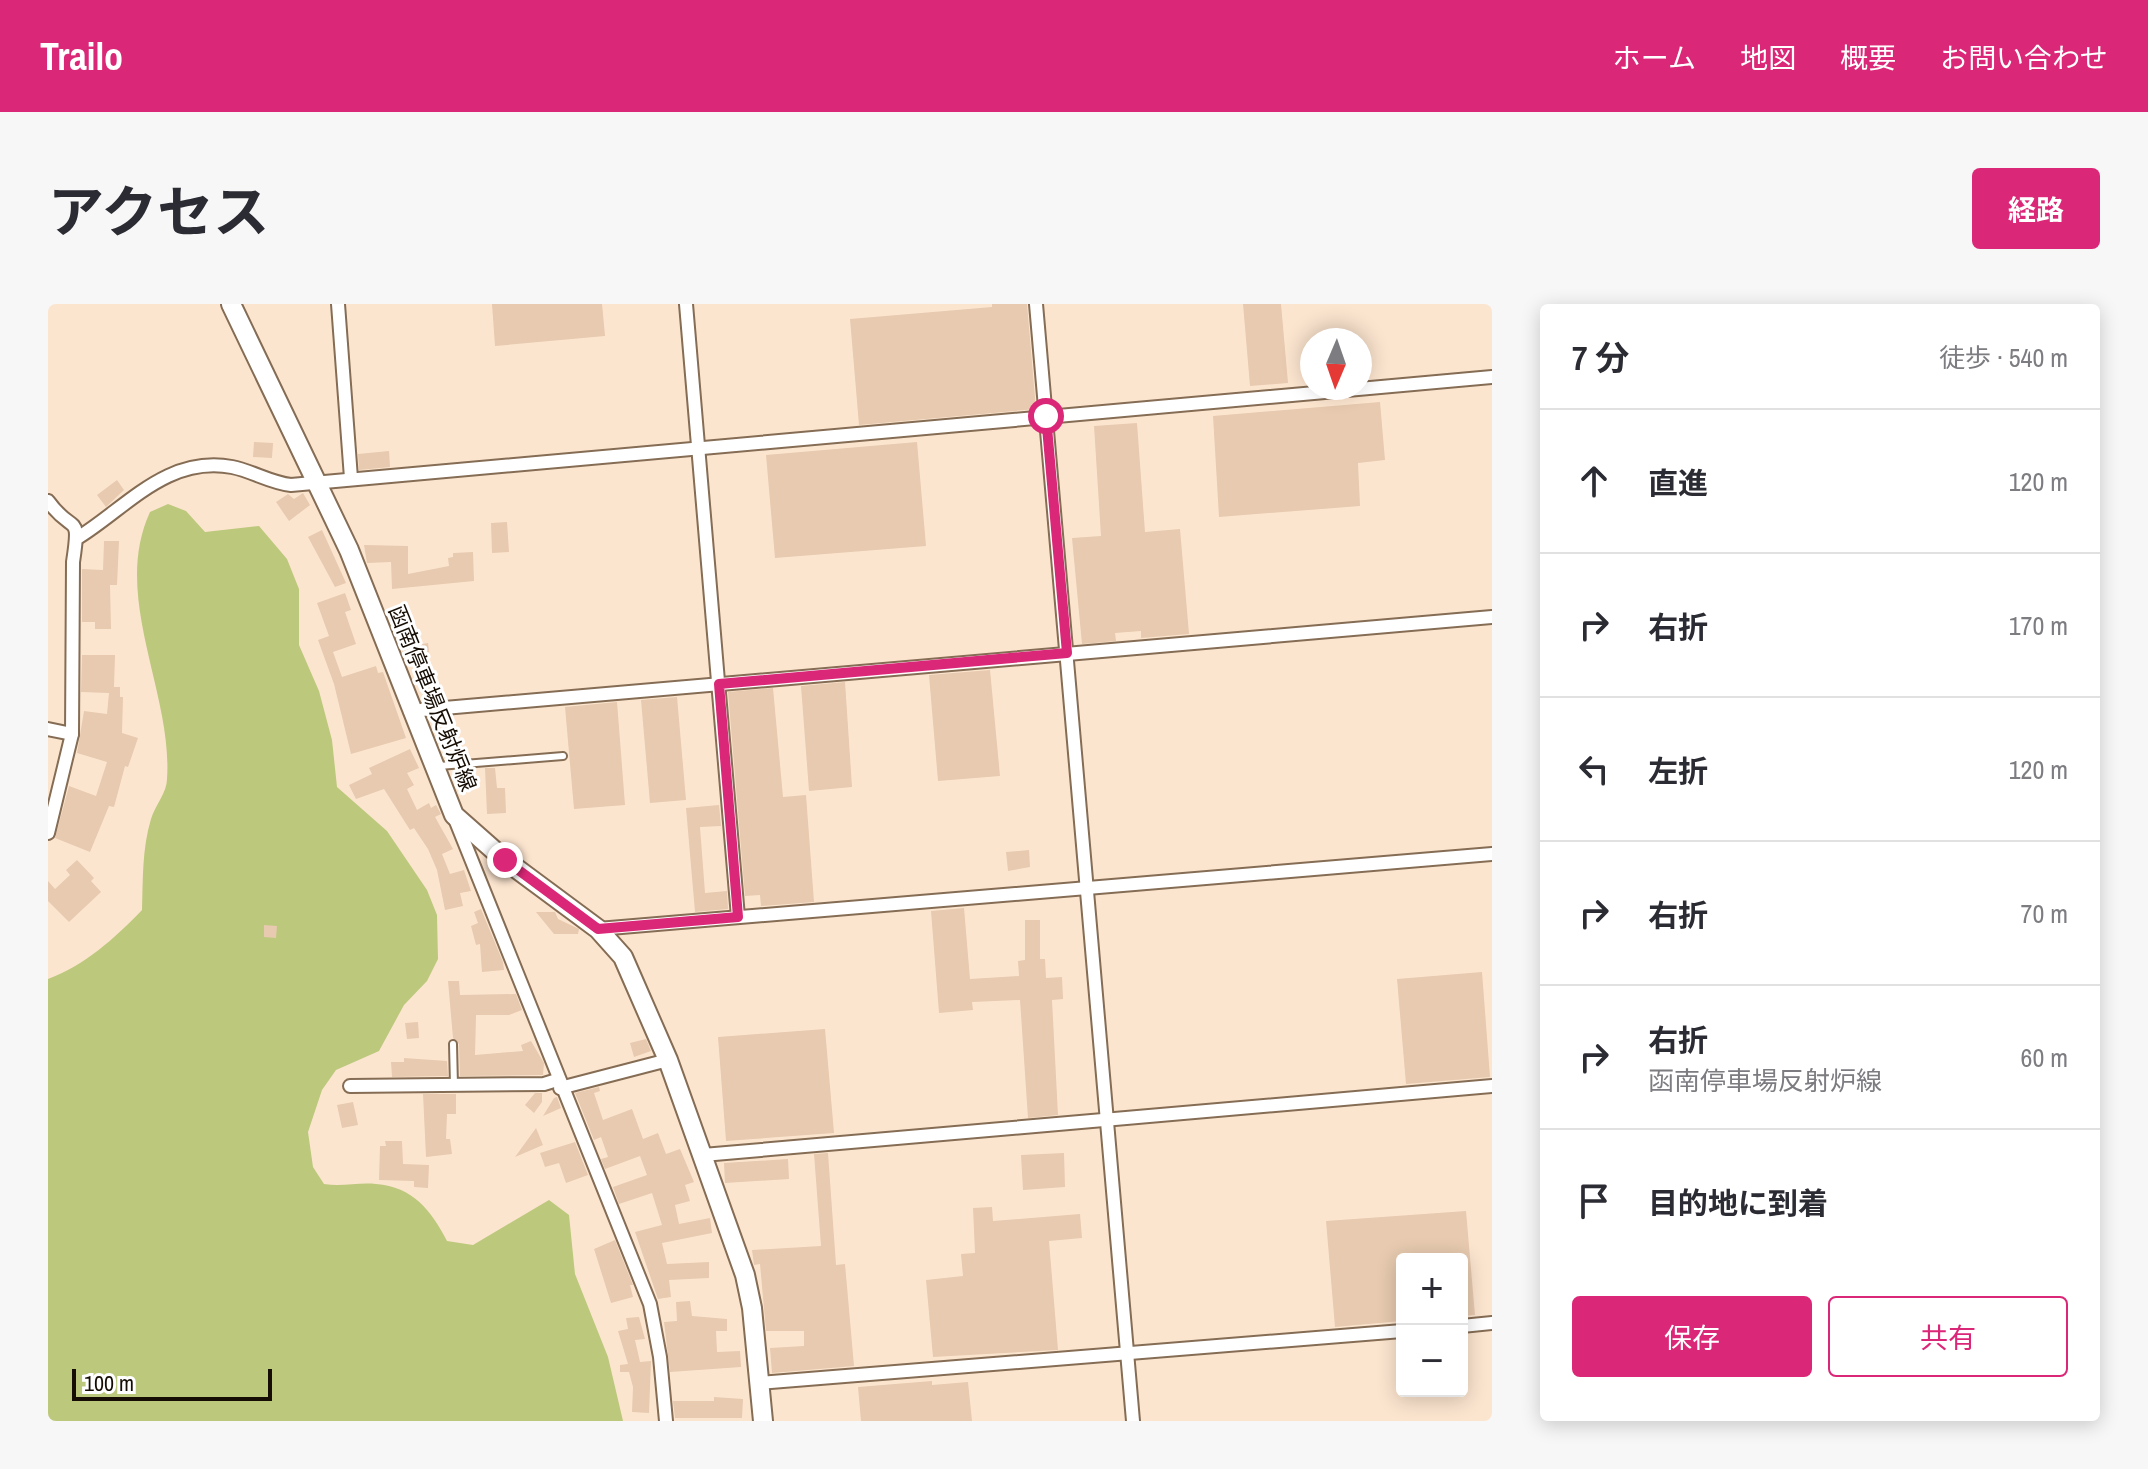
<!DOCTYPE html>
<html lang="ja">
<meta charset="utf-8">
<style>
:root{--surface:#fff;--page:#f7f7f7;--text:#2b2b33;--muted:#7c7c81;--line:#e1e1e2;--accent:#db2777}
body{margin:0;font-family:"Archivo Narrow","Noto Sans JP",sans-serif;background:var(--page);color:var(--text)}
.controls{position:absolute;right:24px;bottom:24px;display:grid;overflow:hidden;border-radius:8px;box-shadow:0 4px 20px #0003}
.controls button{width:72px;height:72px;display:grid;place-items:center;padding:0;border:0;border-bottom:2px solid var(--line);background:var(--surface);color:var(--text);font:40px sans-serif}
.compass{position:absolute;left:1252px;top:24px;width:72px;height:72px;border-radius:50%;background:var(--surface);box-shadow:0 4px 20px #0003;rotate:182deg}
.scale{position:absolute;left:24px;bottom:20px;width:200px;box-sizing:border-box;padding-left:8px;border:4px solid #160d04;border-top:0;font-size:22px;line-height:28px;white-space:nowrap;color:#160d04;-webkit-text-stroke:6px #fff;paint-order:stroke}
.stop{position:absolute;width:24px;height:24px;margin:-18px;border:6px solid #db2777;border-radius:50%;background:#fff}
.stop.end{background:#db2777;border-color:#fff;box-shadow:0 2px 8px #0008}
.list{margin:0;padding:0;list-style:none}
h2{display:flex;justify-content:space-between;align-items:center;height:104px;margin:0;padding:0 32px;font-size:34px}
h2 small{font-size:26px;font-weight:400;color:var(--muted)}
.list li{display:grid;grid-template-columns:52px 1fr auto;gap:24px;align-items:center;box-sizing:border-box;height:144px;padding:0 32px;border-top:2px solid var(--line)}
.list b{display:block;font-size:30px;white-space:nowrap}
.list p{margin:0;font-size:26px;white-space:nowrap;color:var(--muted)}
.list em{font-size:26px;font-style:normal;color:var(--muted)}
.actions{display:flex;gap:16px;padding:24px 32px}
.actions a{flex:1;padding:18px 0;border:2px solid var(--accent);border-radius:8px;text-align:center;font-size:28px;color:var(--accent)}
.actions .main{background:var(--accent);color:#fff}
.icon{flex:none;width:44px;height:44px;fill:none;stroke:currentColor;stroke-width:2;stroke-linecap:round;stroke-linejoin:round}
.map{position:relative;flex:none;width:1444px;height:1117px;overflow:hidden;border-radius:8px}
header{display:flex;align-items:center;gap:48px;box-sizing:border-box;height:112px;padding:0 40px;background:var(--accent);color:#fff}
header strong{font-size:38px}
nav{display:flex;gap:44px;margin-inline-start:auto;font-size:28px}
.intro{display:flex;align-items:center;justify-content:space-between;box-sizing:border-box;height:192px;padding:0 48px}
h1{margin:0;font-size:56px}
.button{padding:20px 36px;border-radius:8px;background:var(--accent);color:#fff;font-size:28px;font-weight:700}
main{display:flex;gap:48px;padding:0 48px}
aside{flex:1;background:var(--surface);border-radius:8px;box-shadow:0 4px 20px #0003}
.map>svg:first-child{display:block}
.green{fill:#bcc87c}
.building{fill:#e7caaf}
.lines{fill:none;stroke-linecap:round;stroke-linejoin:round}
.service-casing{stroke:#856c54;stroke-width:10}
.minor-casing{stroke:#856c54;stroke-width:16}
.secondary-casing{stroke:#856c54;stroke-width:22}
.service{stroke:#fff;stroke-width:6}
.minor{stroke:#fff;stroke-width:12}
.secondary{stroke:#fff;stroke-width:18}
.route{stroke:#db2777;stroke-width:10}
.labels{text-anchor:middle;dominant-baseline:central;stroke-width:6;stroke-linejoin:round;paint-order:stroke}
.street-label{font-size:22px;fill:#160d04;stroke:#fff}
</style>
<header>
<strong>Trailo</strong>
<nav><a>ホーム</a><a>地図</a><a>概要</a><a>お問い合わせ</a></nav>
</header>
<div class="intro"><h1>アクセス</h1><a class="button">経路</a></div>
<main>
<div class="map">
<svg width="1444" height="1117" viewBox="0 0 1444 1117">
<rect width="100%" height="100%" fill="#fce5cf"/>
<!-- green -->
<path class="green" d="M 120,200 L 138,207 L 157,228 L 211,222 L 239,255 L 251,285 L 251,341 L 271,387 L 284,436 L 289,483 L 339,527 L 379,586 L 389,611 L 390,655 L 379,677 L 356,701 L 331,747 L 288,766 L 274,786 L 260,828 L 265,863 L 276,880 C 294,883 311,878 328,880 C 365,883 383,906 399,937 L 425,941 L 501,896 L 521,911 L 527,970 L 560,1053 L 575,1117 L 0,1117 L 0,675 C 37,661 66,635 94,606 C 95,575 94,545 103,515 C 107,502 119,488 119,475 C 125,388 63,293 102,208 Z"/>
<!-- building -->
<g class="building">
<polygon points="444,0 554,0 557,32 447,42"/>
<polygon points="944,0 979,0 988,105 811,121 802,15 944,3"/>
<polygon points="1195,0 1233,0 1240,79 1202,82"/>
<polygon points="1332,98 1337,156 1310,159 1312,202 1171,213 1165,112"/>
<polygon points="1089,119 1097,228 1132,225 1141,330 1093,334 1093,327 1067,329 1068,337 1034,340 1024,234 1053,232 1046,122"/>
<polygon points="206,138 225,139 224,154 205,153"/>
<polygon points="869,138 878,242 727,254 718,151"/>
<polygon points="341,147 342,163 311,166 310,150"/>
<polygon points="69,176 76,186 58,203 49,191"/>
<polygon points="255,189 262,201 241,217 228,198 240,190 246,195"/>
<polygon points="459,218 461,248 444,249 443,219"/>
<polygon points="274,226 298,279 287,283 260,233"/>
<polygon points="56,237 71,237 69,281 62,281 63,325 47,325 47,318 34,318 34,265 55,266"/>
<polygon points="316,241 360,242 360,270 401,262 400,254 405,253 405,249 425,248 426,277 344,285 343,258 319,259"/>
<polygon points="297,289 303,306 297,308 308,340 285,348 294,373 328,362 330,369 335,368 358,434 303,450 286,380 270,336 281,332 269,299"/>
<polygon points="380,339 382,357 359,360 353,344"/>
<polygon points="34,351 67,351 66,383 72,383 72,393 75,393 74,429 90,434 80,463 77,462 66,503 61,502 42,548 7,534 21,482 48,492 59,458 29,449 36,407 59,410 61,389 33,388"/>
<polygon points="942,366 952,472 890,477 881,371"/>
<polygon points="797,378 804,483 761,487 753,382"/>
<polygon points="725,384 735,493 758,491 766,598 713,602 712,591 697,592 680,388"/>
<polygon points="629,393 638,496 602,499 593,396"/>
<polygon points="569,398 577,501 526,505 517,403"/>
<polygon points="362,445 371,464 359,469 366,481 359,485 369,506 381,499 383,504 388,501 393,510 387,513 405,545 394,550 402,570 416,566 423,587 412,589 415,602 397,606 389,566 380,545 366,524 362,526 336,485 308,495 301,481 324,470 321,464"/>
<polygon points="437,464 447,464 449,484 457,484 458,509 439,510"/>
<polygon points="671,501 673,522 652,523 657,589 679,587 680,605 647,608 638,504"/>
<polygon points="981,546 982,563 960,567 958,548"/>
<polygon points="29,556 46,574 43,577 53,588 21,618 0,597 0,577 7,585 22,571 18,566"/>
<polygon points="916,604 922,675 971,672 970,657 977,656 977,616 992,616 992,655 997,655 998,674 1014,673 1015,695 1004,696 1010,811 980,814 972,696 924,698 925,706 891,709 883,607"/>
<polygon points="433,605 455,658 456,666 434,668 432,640 428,641 423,622 430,619 426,608"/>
<polygon points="488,608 507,608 510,615 531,625 530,630 506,630"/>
<polygon points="216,621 229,622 228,634 216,633"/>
<polygon points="1434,668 1442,773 1358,780 1349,675"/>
<polygon points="400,677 411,677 412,691 468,690 474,706 461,711 428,711 427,751 475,747 473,741 483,737 496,759 495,771 412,772 411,740 405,734"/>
<polygon points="370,718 371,734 359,735 357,719"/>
<polygon points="777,725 786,829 678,837 670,733"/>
<polygon points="598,735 603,747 586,753 582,739"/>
<polygon points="356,754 399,757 400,772 344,773 343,758 356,758"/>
<polygon points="551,783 552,787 546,789 555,816 584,805 595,835 610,829 618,850 632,845 646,878 637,881 642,897 627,901 631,920 662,914 664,929 614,939 619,960 661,958 661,974 621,976 623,993 610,995 587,928 614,921 604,889 571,900 565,883 599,871 592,852 557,865 553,855 560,853 553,833 546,836 527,789"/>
<polygon points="487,789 494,789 494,798 486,809 477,801"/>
<polygon points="375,790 408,790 408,810 399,810 398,835 402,835 404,850 378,853"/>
<polygon points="509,793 513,804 495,812 506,794"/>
<polygon points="305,798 310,821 294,824 289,801"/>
<polygon points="488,824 495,841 467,853"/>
<polygon points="337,837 354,837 355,860 381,861 380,884 366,883 366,877 331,876 332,842 338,842"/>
<polygon points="527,838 540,871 518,879 511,859 497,863 492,849"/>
<polygon points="780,849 788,961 797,960 806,1062 724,1069 722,1044 756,1042 756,1027 718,1027 712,960 706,961 704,946 773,942 766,850"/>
<polygon points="1016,849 1017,883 975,886 973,851"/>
<polygon points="740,855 741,875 677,879 676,859"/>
<polygon points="944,903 945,917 1032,910 1034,934 1001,937 1010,1046 885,1053 878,976 915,972 913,950 927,949 925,904"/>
<polygon points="1418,907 1427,1011 1414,1012 1414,955 1354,955 1354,1017 1287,1023 1278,917"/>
<polygon points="567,936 585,981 582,981 585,993 563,999 546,945"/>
<polygon points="642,997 644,1012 679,1015 679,1027 668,1027 669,1048 692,1047 693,1063 622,1068 616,1018 629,1017 628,998"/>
<polygon points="591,1013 597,1035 587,1036 592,1058 603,1057 601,1109 584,1108 585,1083 581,1068 572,1068 572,1061 580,1060 570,1027 580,1025 578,1014"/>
<polygon points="884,1077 884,1081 920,1078 924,1117 813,1117 810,1083"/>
<polygon points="666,1093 695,1095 694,1114 627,1114 625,1097 666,1097"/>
</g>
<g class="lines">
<!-- service casing -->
<g class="service-casing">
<g id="service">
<polyline points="391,462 515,452"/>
<polyline points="405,740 406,782"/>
</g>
</g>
<!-- minor casing -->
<g class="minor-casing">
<g id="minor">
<polyline points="290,0 303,174"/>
<polyline points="638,0 690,613"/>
<polyline points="988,0 1085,1117"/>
<path d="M 0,197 C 25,232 33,206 25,258 L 24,430 L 0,529"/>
<path d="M 31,233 C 79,203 120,151 184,163 C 204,167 223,179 243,181 L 1444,73"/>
<polyline points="362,407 1444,313"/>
<polyline points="0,425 24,430"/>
<polyline points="407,515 602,1000 612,1053 618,1117"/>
<polyline points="550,625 1444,550"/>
<polyline points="302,782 496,780 509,776"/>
<polyline points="512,784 620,756"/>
<polyline points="655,851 1444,782"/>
<polyline points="1414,1022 1444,1019"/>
<polyline points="711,1079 1354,1027"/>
</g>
</g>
<!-- secondary casing -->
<g class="secondary-casing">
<polyline id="secondary" points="183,0 301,246 406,511 457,556 550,625 575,653 620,756 697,971 704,1004 715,1117"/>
</g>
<!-- service -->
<use href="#service" class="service"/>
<!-- minor -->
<use href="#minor" class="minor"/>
<!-- secondary -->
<use href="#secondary" class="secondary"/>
</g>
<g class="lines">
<!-- route -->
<polyline class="route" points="457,556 550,625 690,613 671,380 1019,349 998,112"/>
</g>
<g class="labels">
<!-- street labels -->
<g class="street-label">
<text transform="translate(385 394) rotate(68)">函南停車場反射炉線</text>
</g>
</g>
</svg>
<div class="controls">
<button>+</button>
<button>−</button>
</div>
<svg class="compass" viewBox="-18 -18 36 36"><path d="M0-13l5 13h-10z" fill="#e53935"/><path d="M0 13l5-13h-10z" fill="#7c7c81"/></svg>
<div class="scale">100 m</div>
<div class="stop" style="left:998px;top:112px"></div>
<div class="stop end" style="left:457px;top:556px"></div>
</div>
<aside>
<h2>7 分<small>徒歩 · 540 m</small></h2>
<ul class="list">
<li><svg class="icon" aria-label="ahead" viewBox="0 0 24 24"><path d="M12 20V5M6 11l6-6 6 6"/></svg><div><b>直進</b></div><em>120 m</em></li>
<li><svg class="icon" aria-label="right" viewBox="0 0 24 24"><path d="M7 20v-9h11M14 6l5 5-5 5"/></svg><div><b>右折</b></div><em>170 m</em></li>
<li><svg class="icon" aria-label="left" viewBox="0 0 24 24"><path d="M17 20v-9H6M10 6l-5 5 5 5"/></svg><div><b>左折</b></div><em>120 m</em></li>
<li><svg class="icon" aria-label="right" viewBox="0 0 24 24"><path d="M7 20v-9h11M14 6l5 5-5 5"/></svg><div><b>右折</b></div><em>70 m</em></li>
<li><svg class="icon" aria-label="right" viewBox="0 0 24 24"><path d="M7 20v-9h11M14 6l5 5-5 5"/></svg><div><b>右折</b><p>函南停車場反射炉線</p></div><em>60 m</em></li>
<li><svg class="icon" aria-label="arrive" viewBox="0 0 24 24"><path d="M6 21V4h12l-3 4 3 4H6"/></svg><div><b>目的地に到着</b></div></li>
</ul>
<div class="actions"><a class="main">保存</a><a>共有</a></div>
</aside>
</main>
